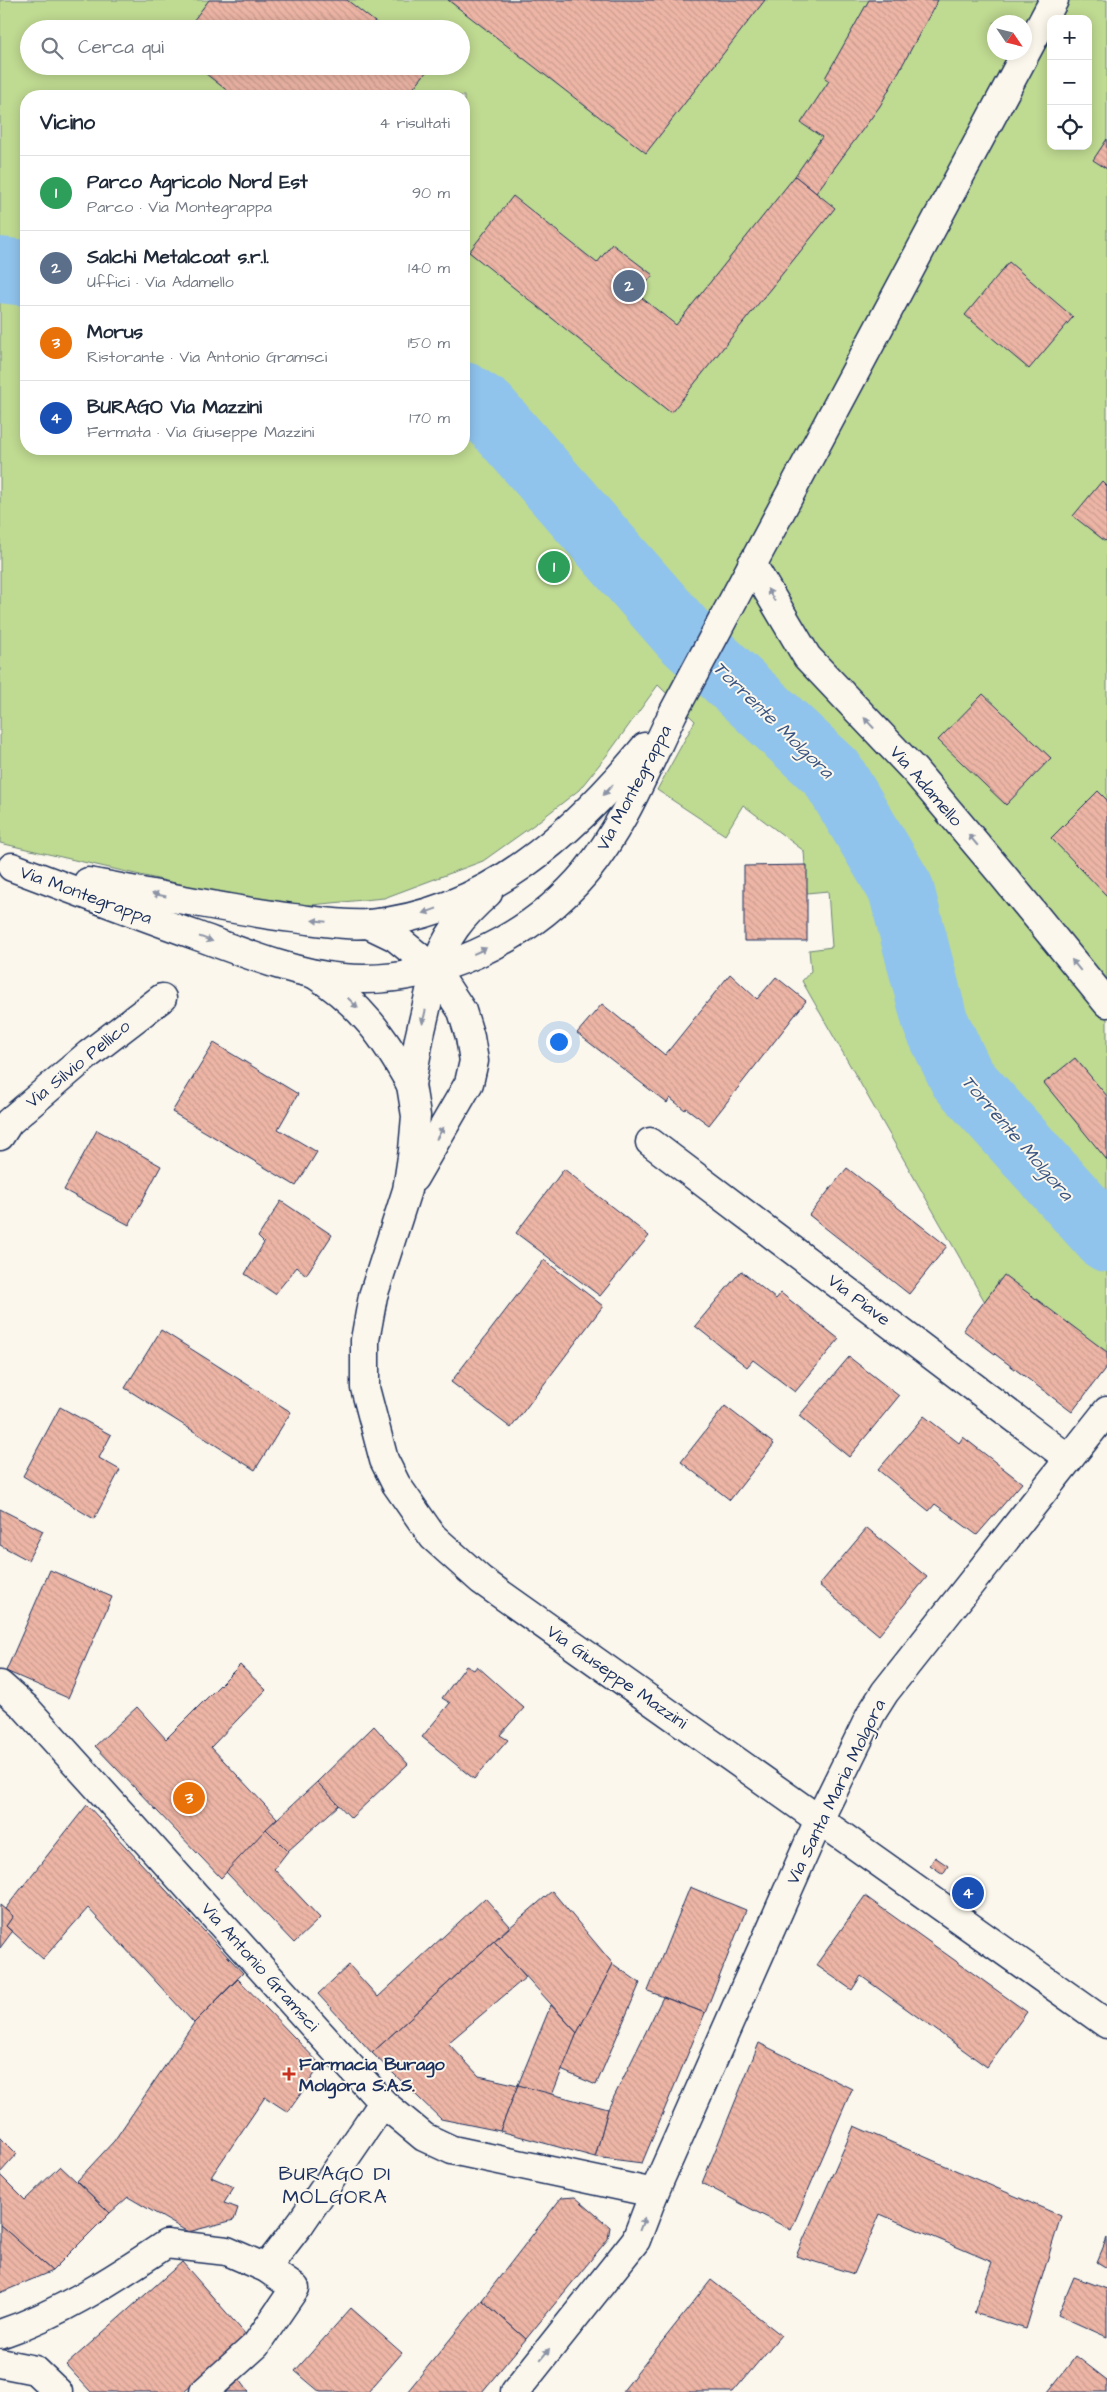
<!DOCTYPE html>
<html lang="it">
<meta charset="utf-8">
<style>
:root{--surface:#fff;--page:#f6f6f7;--text:#1f2937;--muted:#747a83;--line:#e0e1e3;--accent:#0f766e}
body{margin:0;font-family:"Architects Daughter",sans-serif;background:var(--page);color:var(--text)}
.controls{position:absolute;right:15px;top:15px;display:grid;overflow:hidden;border-radius:10px;box-shadow:0 2px 12px #0003}
.controls button{width:45px;height:45px;display:grid;place-items:center;padding:0;border:0;border-bottom:1px solid var(--line);background:var(--surface);color:var(--text);font:25px sans-serif}
.compass{position:absolute;left:987px;top:15px;width:45px;height:45px;border-radius:50%;background:var(--surface);box-shadow:0 2px 12px #0003;rotate:125deg}
.you{position:absolute;left:558px;top:1041px;width:18px;height:18px;margin:-12px;border:4px solid #fff;border-radius:50%;background:#1a73e8;box-shadow:0 0 0 8px #1a73e833}
.badge{display:grid;place-items:center;width:32px;height:32px;border-radius:50%;background:var(--accent);color:#fff;font-size:16px;font-weight:700}
.pin{position:absolute;translate:-50% -50%;border:2px solid #fff;box-shadow:0 1px 5px #0006}
.list{margin:0;padding:0;list-style:none}
h2{display:flex;justify-content:space-between;align-items:center;height:65px;margin:0;padding:0 20px;font-size:21px}
h2 small{font-size:16px;font-weight:400;color:var(--muted)}
.list li{display:grid;grid-template-columns:32px 1fr auto;gap:15px;align-items:center;box-sizing:border-box;height:75px;padding:0 20px;border-top:1px solid var(--line)}
.list b{display:block;font-size:19px;white-space:nowrap}
.list p{margin:0;font-size:16px;white-space:nowrap;color:var(--muted)}
.list em{font-size:16px;font-style:normal;color:var(--muted)}
.icon{flex:none;width:28px;height:28px;fill:none;stroke:currentColor;stroke-width:2;stroke-linecap:round;stroke-linejoin:round}
.map{position:relative;flex:none;width:1107px;height:2392px;overflow:hidden}
.search{position:absolute;background:var(--surface);box-shadow:0 2px 12px #0003;left:20px;top:20px;width:450px;height:55px;display:flex;align-items:center;gap:12px;box-sizing:border-box;padding:0 18px;border-radius:28px;color:var(--muted);font-size:19px}
.panel{position:absolute;background:var(--surface);box-shadow:0 2px 12px #0003;left:20px;top:90px;width:450px;height:365px;border-radius:20px}
.map>svg:first-child{display:block}
.park{fill:#bfda91;stroke:#6d8478;fill-rule:evenodd}
.lines{fill:none;stroke-linecap:round;stroke-linejoin:round}
.river{stroke:#90c4ed;stroke-width:66}
.building{fill:url(#building-back-hatch);stroke:#1b2f5e}
.pedestrian-casing{stroke:#1b2f5e;stroke-width:31}
.minor-casing{stroke:#1b2f5e;stroke-width:31}
.tertiary-casing{stroke:#1b2f5e;stroke-width:31}
.pedestrian{stroke:#fbf7ec;stroke-width:28}
.minor{stroke:#fbf7ec;stroke-width:28}
.tertiary{stroke:#fbf7ec;stroke-width:28}
.oneway{fill:#8b93a5}
.poi-dot{fill:#c8321e;stroke:#fbf7ec;stroke-width:2}
.labels{text-anchor:middle;dominant-baseline:central;stroke-width:4;stroke-linejoin:round;paint-order:stroke}
.street-label{font-size:18px;fill:#1b2f5e;stroke:#fbf7ec}
.poi-label{font-size:18px;font-weight:bold;fill:#1b2f5e;stroke:#fbf7ec;text-anchor:start}
.water-label{font-size:19px;font-style:italic;fill:#385482;stroke:#fbf7ec}
.quarter-label{font-size:20px;letter-spacing:1px;fill:#1b2f5e;stroke:#fbf7ec}
</style>
<div class="map">
<svg width="1107" height="2392" viewBox="0 0 1107 2392">
<defs>
<pattern id="building-back-hatch" width="6" height="6" patternUnits="userSpaceOnUse" patternTransform="scale(1.25)"><rect width="6" height="6" fill="#edb5a5"/><path d="M-1 5l2 2M0 0l6 6M5-1l2 2" fill="none" stroke="#cb9c90"/></pattern>
</defs>
<rect width="100%" height="100%" fill="#fbf7ec"/>
<filter id="ink" filterUnits="userSpaceOnUse"><feTurbulence type="fractalNoise" baseFrequency=".02" numOctaves="2"/><feDisplacementMap in="SourceGraphic" scale="10" xChannelSelector="R" yChannelSelector="G"/><feConvolveMatrix kernelMatrix="1 2 1 2 8 2 1 2 1" color-interpolation-filters="sRGB"/></filter>
<g filter="url(#ink)">
<!-- park -->
<path class="park" d="M 0,0 L 1107,0 L 1107,1362 L 1000,1279 L 985,1302 L 802,981 L 811,971 L 809,950 L 832,947 L 828,891 L 807,893 L 804,851 L 743,805 L 725,835 L 657,790 L 695,721 L 658,685 L 611,750 L 579,790 L 535,824 L 483,861 L 384,898 L 301,906 L 232,896 L 0,843 ZM 1051,19 L 1088,19 L 1088,146 L 1051,146 ZM 994,22 L 1024,22 L 1024,52 L 994,52 ZM 29,29 L 461,29 L 461,66 L 29,66 ZM 26,96 L 464,96 L 464,449 L 26,449 Z"/>
<g class="lines">
<!-- river -->
<g class="river">
<polyline points="0,270 26,273"/>
<polyline points="464,395 486,409 683,634 832,773 901,889 935,1021 962,1078 1107,1239"/>
</g>
</g>
<!-- building -->
<g class="building">
<polygon points="209,0 347,0 384,29 187,29"/>
<polygon points="448,0 765,0 646,153"/>
<polygon points="869,0 938,0 880,106 816,193 795,176 822,137 801,123 829,81 825,78"/>
<polygon points="196,66 431,66 407,96 234,96"/>
<polygon points="1107,139 1107,169 1093,160"/>
<polygon points="795,176 835,208 671,413 469,252 513,196 597,263 612,244 653,275 637,294 676,325"/>
<polygon points="1009,262 1073,317 1029,369 965,315"/>
<polygon points="1102,481 1107,486 1107,539 1105,541 1073,516"/>
<polygon points="983,694 1051,758 1006,805 938,740"/>
<polygon points="1098,791 1107,800 1107,896 1051,838"/>
<polygon points="807,865 807,941 744,941 744,866"/>
<polygon points="730,974 757,999 776,977 806,1001 709,1125 686,1108 685,1110 670,1098 667,1103 577,1033 602,1004 665,1055"/>
<polygon points="214,1043 298,1094 278,1129 317,1152 296,1186 172,1112"/>
<polygon points="1075,1058 1107,1096 1107,1160 1044,1083"/>
<polygon points="97,1130 161,1166 129,1225 64,1190"/>
<polygon points="847,1168 947,1246 909,1294 809,1215"/>
<polygon points="564,1169 649,1236 600,1296 516,1233"/>
<polygon points="281,1201 332,1235 306,1275 297,1267 275,1294 245,1274 264,1243 258,1237"/>
<polygon points="544,1260 603,1306 511,1428 451,1382"/>
<polygon points="741,1271 776,1299 781,1293 839,1339 795,1392 753,1360 747,1367 695,1326"/>
<polygon points="1004,1275 1107,1352 1107,1366 1072,1412 963,1330"/>
<polygon points="161,1330 291,1412 255,1470 125,1388"/>
<polygon points="849,1357 899,1396 849,1457 799,1416"/>
<polygon points="725,1406 774,1444 730,1500 681,1462"/>
<polygon points="60,1407 111,1435 99,1458 120,1470 94,1519 23,1476"/>
<polygon points="924,1416 959,1443 963,1437 1022,1483 977,1535 935,1504 929,1511 878,1470"/>
<polygon points="0,1509 43,1531 28,1560 0,1545"/>
<polygon points="867,1528 927,1577 879,1635 819,1585"/>
<polygon points="50,1570 112,1597 68,1698 6,1671"/>
<polygon points="240,1665 266,1690 211,1747 277,1818 221,1878 95,1746 137,1707 166,1739"/>
<polygon points="466,1666 474,1670 477,1666 524,1708 500,1735 508,1740 474,1779 422,1737 450,1703 442,1698"/>
<polygon points="374,1726 408,1764 351,1818 317,1782"/>
<polygon points="317,1782 339,1805 288,1851 266,1829"/>
<polygon points="87,1805 243,1973 194,2023 88,1908 43,1959 6,1926 13,1916 5,1909"/>
<polygon points="266,1829 288,1851 274,1869 320,1918 294,1943 226,1872"/>
<polygon points="935,1857 948,1866 943,1874 930,1865"/>
<polygon points="690,1887 746,1910 705,2013 648,1991"/>
<polygon points="552,1891 613,1964 577,2033 494,1941"/>
<polygon points="865,1896 1027,2012 987,2067 861,1976 852,1990 816,1965"/>
<polygon points="485,1898 510,1926 372,2053 318,1994 349,1965 378,1997"/>
<polygon points="0,1905 13,1916 6,1926 12,1932 0,1948"/>
<polygon points="494,1941 526,1977 448,2043 479,2076 518,2085 500,2131 441,2119 372,2053"/>
<polygon points="613,1964 640,1983 596,2085 561,2070 577,2033"/>
<polygon points="238,1979 321,2065 288,2112 265,2097 211,2177 234,2187 224,2203 238,2208 234,2220 188,2232 128,2197 110,2213 77,2181 114,2141 194,2023"/>
<polygon points="663,1997 705,2013 642,2163 595,2157 608,2109"/>
<polygon points="551,2005 577,2033 552,2095 518,2085"/>
<polygon points="759,2043 852,2089 791,2230 702,2183"/>
<polygon points="518,2085 608,2109 595,2157 500,2131"/>
<polygon points="854,2126 1061,2216 1026,2329 974,2313 992,2262 880,2214 854,2274 796,2256"/>
<polygon points="0,2137 17,2154 0,2173"/>
<polygon points="60,2166 110,2213 52,2271 0,2225 0,2175 25,2200"/>
<polygon points="575,2197 610,2227 608,2239 526,2339 482,2300 561,2198"/>
<polygon points="0,2225 52,2271 0,2293"/>
<polygon points="1107,2238 1107,2268 1097,2262"/>
<polygon points="182,2262 247,2336 184,2392 91,2392 66,2365"/>
<polygon points="1074,2277 1107,2289 1107,2337 1058,2315"/>
<polygon points="711,2280 781,2335 733,2392 622,2392"/>
<polygon points="482,2300 526,2339 482,2392 407,2392"/>
<polygon points="351,2308 402,2353 368,2392 320,2392 295,2371"/>
<polygon points="1076,2356 1107,2380 1107,2392 1048,2392"/>
<polygon points="240,2380 249,2392 226,2392"/>
</g>
<g class="lines">
<!-- pedestrian casing -->
<g class="pedestrian-casing">
<g id="pedestrian">
<polyline points="266,2268 300,2224"/>
<path d="M 0,2334 C 60,2314 114,2279 166,2244 L 227,2251 L 266,2268 L 295,2288 L 256,2345 L 204,2392"/>
<polyline points="0,2363 35,2370 58,2392"/>
</g>
</g>
<!-- minor casing -->
<g class="minor-casing">
<g id="minor">
<polyline points="752,564 807,657 915,771 1000,872 1107,1003"/>
<polyline points="435,970 419,1039 411,1085 416,1116 413,1150 407,1190 373,1296 365,1340 365,1388 384,1460 396,1484 433,1537 481,1580 1107,2024"/>
<path d="M 314,974 C 361,1004 385,1038 411,1085"/>
<polyline points="0,1136 9,1122 89,1054 162,998"/>
<polyline points="650,1142 1069,1459"/>
<polyline points="414,1178 469,1083 474,1061 470,1037 462,1011 435,970"/>
<polyline points="0,1685 25,1707 383,2103 424,2137 452,2150 654,2193"/>
<polyline points="300,2224 383,2103"/>
<polyline points="515,2392 636,2240 654,2193 819,1820 871,1714 885,1692 1107,1411"/>
</g>
</g>
<!-- tertiary casing -->
<g class="tertiary-casing">
<g id="tertiary">
<path d="M 12,867 C 73,890 134,913 195,935 C 239,951 295,974 342,978 C 432,986 528,941 586,872 C 624,826 647,766 673,713 L 1054,0"/>
<path d="M 88,882 C 156,894 224,909 293,918 C 318,921 344,926 369,924 C 487,913 573,834 645,747"/>
<polyline points="368,924 395,937 435,970"/>
<path d="M 435,970 C 445,936 462,916 488,893"/>
</g>
</g>
<!-- pedestrian -->
<use href="#pedestrian" class="pedestrian"/>
<!-- minor -->
<use href="#minor" class="minor"/>
<!-- tertiary -->
<use href="#tertiary" class="tertiary"/>
</g>
<!-- one-way arrows -->
<defs><path id="oneway-solid" d="M-6-.8H1V-3.2L6.5 0L1 3.2V.8H-6Z" transform="scale(1.25)"/></defs>
<g class="oneway">
<use href="#oneway-solid" transform="translate(771 595) rotate(-121)"/>
<use href="#oneway-solid" transform="translate(869 723) rotate(-133)"/>
<use href="#oneway-solid" transform="translate(608 790) rotate(132)"/>
<use href="#oneway-solid" transform="translate(973 840) rotate(-130)"/>
<use href="#oneway-solid" transform="translate(159 895) rotate(-169)"/>
<use href="#oneway-solid" transform="translate(430 911) rotate(160)"/>
<use href="#oneway-solid" transform="translate(319 921) rotate(-174)"/>
<use href="#oneway-solid" transform="translate(206 939) rotate(20)"/>
<use href="#oneway-solid" transform="translate(480 951) rotate(-25)"/>
<use href="#oneway-solid" transform="translate(1076 965) rotate(-129)"/>
<use href="#oneway-solid" transform="translate(353 1003) rotate(45)"/>
<use href="#oneway-solid" transform="translate(424 1017) rotate(103)"/>
<use href="#oneway-solid" transform="translate(440 1133) rotate(-59)"/>
<use href="#oneway-solid" transform="translate(642 2224) rotate(-69)"/>
<use href="#oneway-solid" transform="translate(545 2354) rotate(-51)"/>
</g>
</g>
<!-- markers -->
<path class="poi-dot" d="M286.5 2066.5h5v5h5v5h-5v5h-5v-5h-5v-5h5z"/>
<g class="labels">
<!-- street labels -->
<g class="street-label">
<text transform="translate(926 786) rotate(49)">Via Adamello</text>
<text transform="translate(634 788) rotate(-62)">Via Montegrappa</text>
<text transform="translate(86 895) rotate(20)">Via Montegrappa</text>
<text transform="translate(78 1064) rotate(-39)">Via Silvio Pellico</text>
<text transform="translate(859 1300) rotate(37)">Via Piave</text>
<text transform="translate(617 1677) rotate(35)">Via Giuseppe Mazzini</text>
<text transform="translate(836 1792) rotate(-64)">Via Santa Maria Molgora</text>
<text transform="translate(260 1967) rotate(48)">Via Antonio Gramsci</text>
</g>
<!-- poi labels -->
<g class="poi-label">
<text x="299" y="2064">Farmacia Burago<tspan x="299" dy="21">Molgora S.A.S.</tspan></text>
</g>
<!-- water labels -->
<g class="water-label">
<text transform="translate(773 720) rotate(44)">Torrente Molgora</text>
<text transform="translate(1017 1138) rotate(49)">Torrente Molgora</text>
</g>
<!-- quarter labels -->
<g class="quarter-label">
<text x="335" y="2174">BURAGO DI<tspan x="335" dy="23">MOLGORA</tspan></text>
</g>
</g>
</svg>
<div class="controls">
<button>+</button>
<button>−</button>
<button><svg class="icon" aria-label="locate" viewBox="0 0 24 24"><circle cx="12" cy="12" r="6"/><path d="M12 2v4M12 18v4M2 12h4M18 12h4"/></svg></button>
</div>
<svg class="compass" viewBox="-18 -18 36 36"><path d="M0-13l5 13h-10z" fill="#e53935"/><path d="M0 13l5-13h-10z" fill="#747a83"/></svg>
<div class="you"></div>
<div class="pin badge" style="left:554px;top:567px;background:#2e9e5b">1</div>
<div class="pin badge" style="left:629px;top:286px;background:#5c6f8a">2</div>
<div class="pin badge" style="left:189px;top:1798px;background:#e8710a">3</div>
<div class="pin badge" style="left:968px;top:1893px;background:#1a4fb4">4</div>
<div class="search"><svg class="icon" aria-label="search" viewBox="0 0 24 24"><circle cx="10" cy="10" r="6"/><path d="M15 15l6 6"/></svg>Cerca qui</div>
<section class="panel">
<h2>Vicino<small>4 risultati</small></h2>
<ul class="list">
<li><span class="badge" style="background:#2e9e5b">1</span><div><b>Parco Agricolo Nord Est</b><p>Parco · Via Montegrappa</p></div><em>90 m</em></li>
<li><span class="badge" style="background:#5c6f8a">2</span><div><b>Salchi Metalcoat s.r.l.</b><p>Uffici · Via Adamello</p></div><em>140 m</em></li>
<li><span class="badge" style="background:#e8710a">3</span><div><b>Morus</b><p>Ristorante · Via Antonio Gramsci</p></div><em>150 m</em></li>
<li><span class="badge" style="background:#1a4fb4">4</span><div><b>BURAGO Via Mazzini</b><p>Fermata · Via Giuseppe Mazzini</p></div><em>170 m</em></li>
</ul>
</section>
</div>
